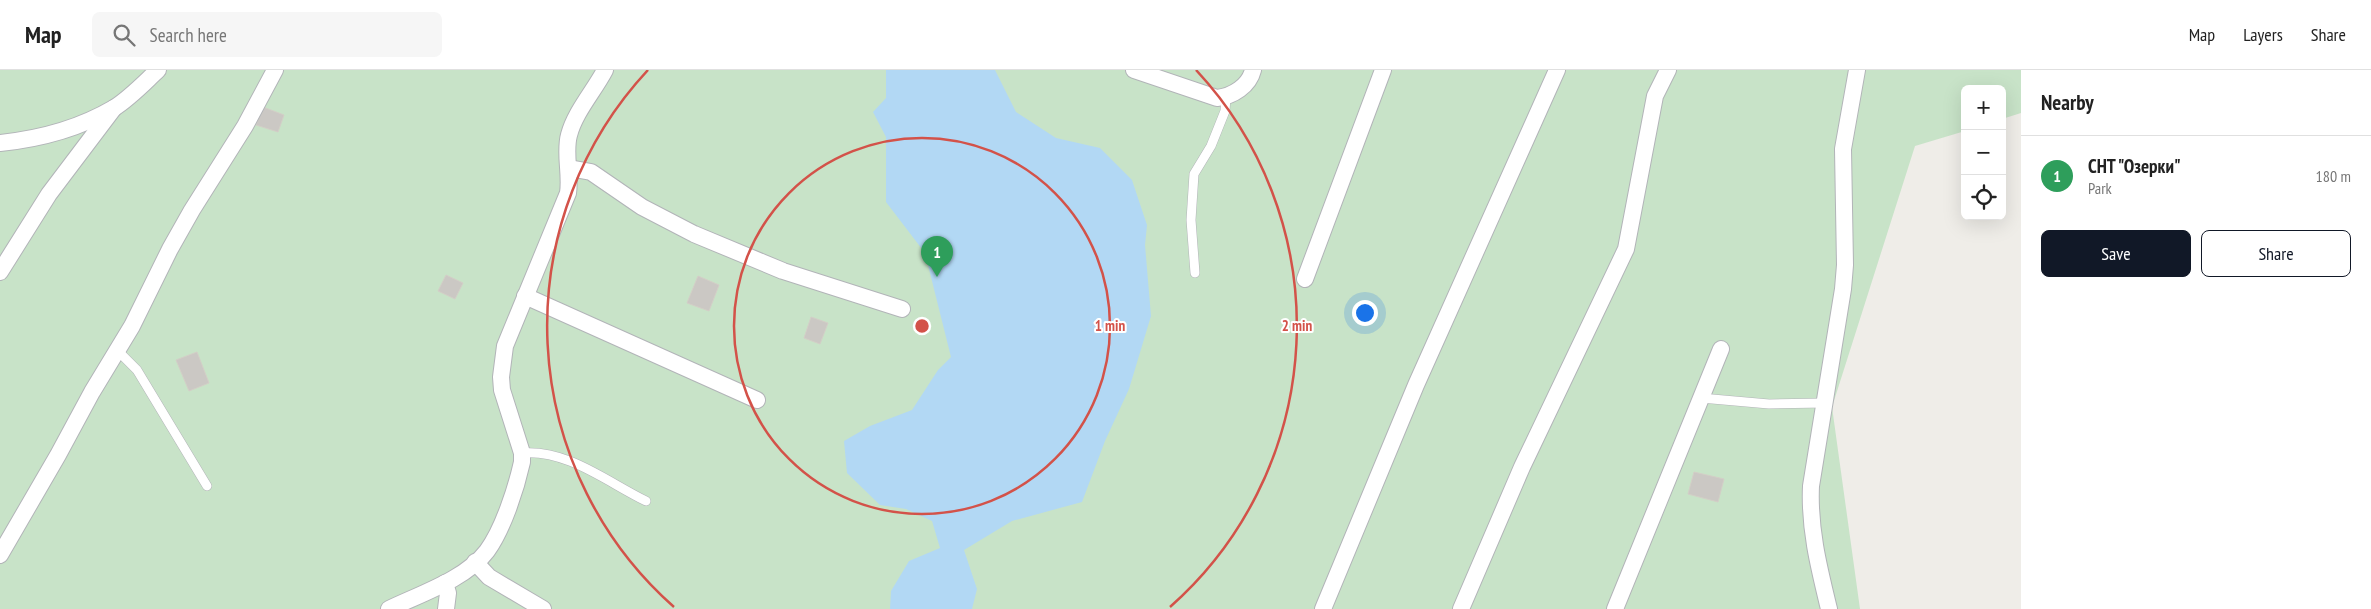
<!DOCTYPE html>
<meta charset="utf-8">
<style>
:root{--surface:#fff;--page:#f6f6f6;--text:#222;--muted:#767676;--line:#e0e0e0;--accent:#111827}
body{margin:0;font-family:"PT Sans Narrow",sans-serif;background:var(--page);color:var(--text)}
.controls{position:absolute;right:15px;top:15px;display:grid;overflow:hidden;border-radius:8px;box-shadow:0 5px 20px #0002}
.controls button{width:45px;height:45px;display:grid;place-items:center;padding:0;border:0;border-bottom:1px solid var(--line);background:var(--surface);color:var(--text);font:25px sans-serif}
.you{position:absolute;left:1364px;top:242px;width:18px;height:18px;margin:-12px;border:4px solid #fff;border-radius:50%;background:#1a73e8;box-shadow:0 0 0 8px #1a73e833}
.badge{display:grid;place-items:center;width:32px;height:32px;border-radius:50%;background:var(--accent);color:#fff;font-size:16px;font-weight:700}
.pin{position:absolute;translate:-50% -41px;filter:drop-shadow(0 1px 2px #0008)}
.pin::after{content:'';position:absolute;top:26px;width:18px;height:15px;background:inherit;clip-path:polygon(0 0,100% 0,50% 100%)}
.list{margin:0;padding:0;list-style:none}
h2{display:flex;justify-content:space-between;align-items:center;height:65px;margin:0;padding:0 20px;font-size:21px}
h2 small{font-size:16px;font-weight:400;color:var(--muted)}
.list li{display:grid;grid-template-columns:32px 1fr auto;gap:15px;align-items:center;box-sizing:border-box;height:80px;padding:0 20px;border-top:1px solid var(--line)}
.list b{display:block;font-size:19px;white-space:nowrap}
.list p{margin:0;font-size:16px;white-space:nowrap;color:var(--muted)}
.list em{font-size:16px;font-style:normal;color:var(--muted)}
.actions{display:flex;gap:10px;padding:15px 20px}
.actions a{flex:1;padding:11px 0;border:1px solid var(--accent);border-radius:8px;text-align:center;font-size:18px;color:var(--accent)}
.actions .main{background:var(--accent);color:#fff}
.icon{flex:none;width:28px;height:28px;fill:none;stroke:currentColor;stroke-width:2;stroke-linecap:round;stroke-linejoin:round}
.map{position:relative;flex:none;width:2021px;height:539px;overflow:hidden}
header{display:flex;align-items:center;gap:30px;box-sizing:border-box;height:70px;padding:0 25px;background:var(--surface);border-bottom:1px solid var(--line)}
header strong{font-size:24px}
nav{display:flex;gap:28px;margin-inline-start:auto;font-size:18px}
.search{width:350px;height:45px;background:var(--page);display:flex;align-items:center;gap:12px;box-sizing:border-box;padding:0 18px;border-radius:8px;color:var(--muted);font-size:19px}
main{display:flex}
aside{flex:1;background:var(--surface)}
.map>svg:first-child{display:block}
.green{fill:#c8e3c8}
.water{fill:#b2d8f4}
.building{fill:#cbc8c4;stroke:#d3cfc7}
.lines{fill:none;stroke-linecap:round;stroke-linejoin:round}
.service-casing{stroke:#b2b4b8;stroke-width:10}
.minor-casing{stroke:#b2b4b8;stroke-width:18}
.service{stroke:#fff;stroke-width:9}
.minor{stroke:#fff;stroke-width:16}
.ring{fill:none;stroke:#d35249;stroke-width:2.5}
.centre{fill:#d35249;stroke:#fff;stroke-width:2.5}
.ring-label{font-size:15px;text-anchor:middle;font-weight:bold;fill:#d35249;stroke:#fff;stroke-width:4;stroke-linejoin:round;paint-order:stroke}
</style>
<header>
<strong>Map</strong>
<div class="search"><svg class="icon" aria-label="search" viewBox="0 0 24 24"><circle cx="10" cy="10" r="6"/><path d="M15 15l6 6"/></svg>Search here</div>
<nav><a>Map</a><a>Layers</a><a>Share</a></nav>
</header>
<main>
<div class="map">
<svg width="2021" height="539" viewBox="0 0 2021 539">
<rect width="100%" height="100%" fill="#efede8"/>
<!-- green -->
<polygon class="green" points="0,0 2021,0 2021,43 2002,49 2002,19 1965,19 1965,61 1915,76 1832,337 1860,539 0,539"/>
<!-- water -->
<polygon class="water" points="886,0 995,0 1016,42 1056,68 1100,78 1132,110 1147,155 1145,175 1151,246 1129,319 1105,371 1082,432 1012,451 964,480 977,519 972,539 890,539 891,521 909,491 940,478 932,451 906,439 880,435 847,403 844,371 870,356 912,340 938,300 951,287 925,183 886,132 886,67 873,42 886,28"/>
<!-- building -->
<g class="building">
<polygon points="263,37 284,45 278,62 256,55"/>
<polygon points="446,205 463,213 455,229 438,221"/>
<polygon points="698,206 719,215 709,241 687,233"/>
<polygon points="811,247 828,253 820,274 804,268"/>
<polygon points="197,282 209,313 189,321 176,290"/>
<polygon points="1694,402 1724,409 1718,432 1688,424"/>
</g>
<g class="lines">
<!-- service casing -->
<g class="service-casing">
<g id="service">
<polyline points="1195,203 1191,150 1194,104 1211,76 1225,41 1226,27"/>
<polyline points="118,281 137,300 207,416"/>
<polyline points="1701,328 1769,334 1825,333"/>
<path d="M 522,383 C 567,379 607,412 646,431"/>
</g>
</g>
<!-- minor casing -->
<g class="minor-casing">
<g id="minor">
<path d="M 1134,0 L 1217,28 C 1233,26 1249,16 1253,0"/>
<path d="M 0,73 C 39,69 80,58 114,38 C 130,28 144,13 158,0"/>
<polyline points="569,98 591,102 642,137 694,164 783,201 902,239"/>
<polyline points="0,202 49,124 114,38"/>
<polyline points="1305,209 1383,0"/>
<polyline points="525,226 757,330"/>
<polyline points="0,485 58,385 92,322 132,256 170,179 192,140 245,56 275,0"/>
<polyline points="475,492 489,507 543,539"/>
<polyline points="445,513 448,523 446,539"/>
<path d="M 389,539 C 420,524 466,509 487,481 C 503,459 516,419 522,392 L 522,383 L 502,320 L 501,307 L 505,276 L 568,123 C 571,104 564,83 569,65 C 575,42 594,21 605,0"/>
<polyline points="1323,539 1416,315 1557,0"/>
<polyline points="1461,539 1522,397 1626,179 1655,26 1668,0"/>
<polyline points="1615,539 1721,279"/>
<path d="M 1829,539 C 1819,498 1809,459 1811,416 L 1843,219 L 1845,195 L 1843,79 L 1857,0"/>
</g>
</g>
<!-- service -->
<use href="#service" class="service"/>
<!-- minor -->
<use href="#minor" class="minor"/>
</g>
<!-- distance rings -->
<g class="ring">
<circle cx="922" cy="256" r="188"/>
<path d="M674 537A375 375 0 0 1 648 0M1196 0A375 375 0 0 1 1170 537"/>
</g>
<circle cx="922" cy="256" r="8" class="centre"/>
<g class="ring-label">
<text x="1110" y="261">1 min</text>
<text x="1297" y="261">2 min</text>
</g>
</svg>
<div class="controls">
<button>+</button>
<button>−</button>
<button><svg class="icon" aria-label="locate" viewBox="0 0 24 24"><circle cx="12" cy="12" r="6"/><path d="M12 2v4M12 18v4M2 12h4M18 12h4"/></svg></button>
</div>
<div class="you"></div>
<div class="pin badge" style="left:937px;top:207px;background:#2e9e5b">1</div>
</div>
<aside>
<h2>Nearby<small></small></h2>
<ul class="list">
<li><span class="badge" style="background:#2e9e5b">1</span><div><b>СНТ &quot;Озерки&quot;</b><p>Park</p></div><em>180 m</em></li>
</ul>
<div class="actions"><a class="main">Save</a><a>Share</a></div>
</aside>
</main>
